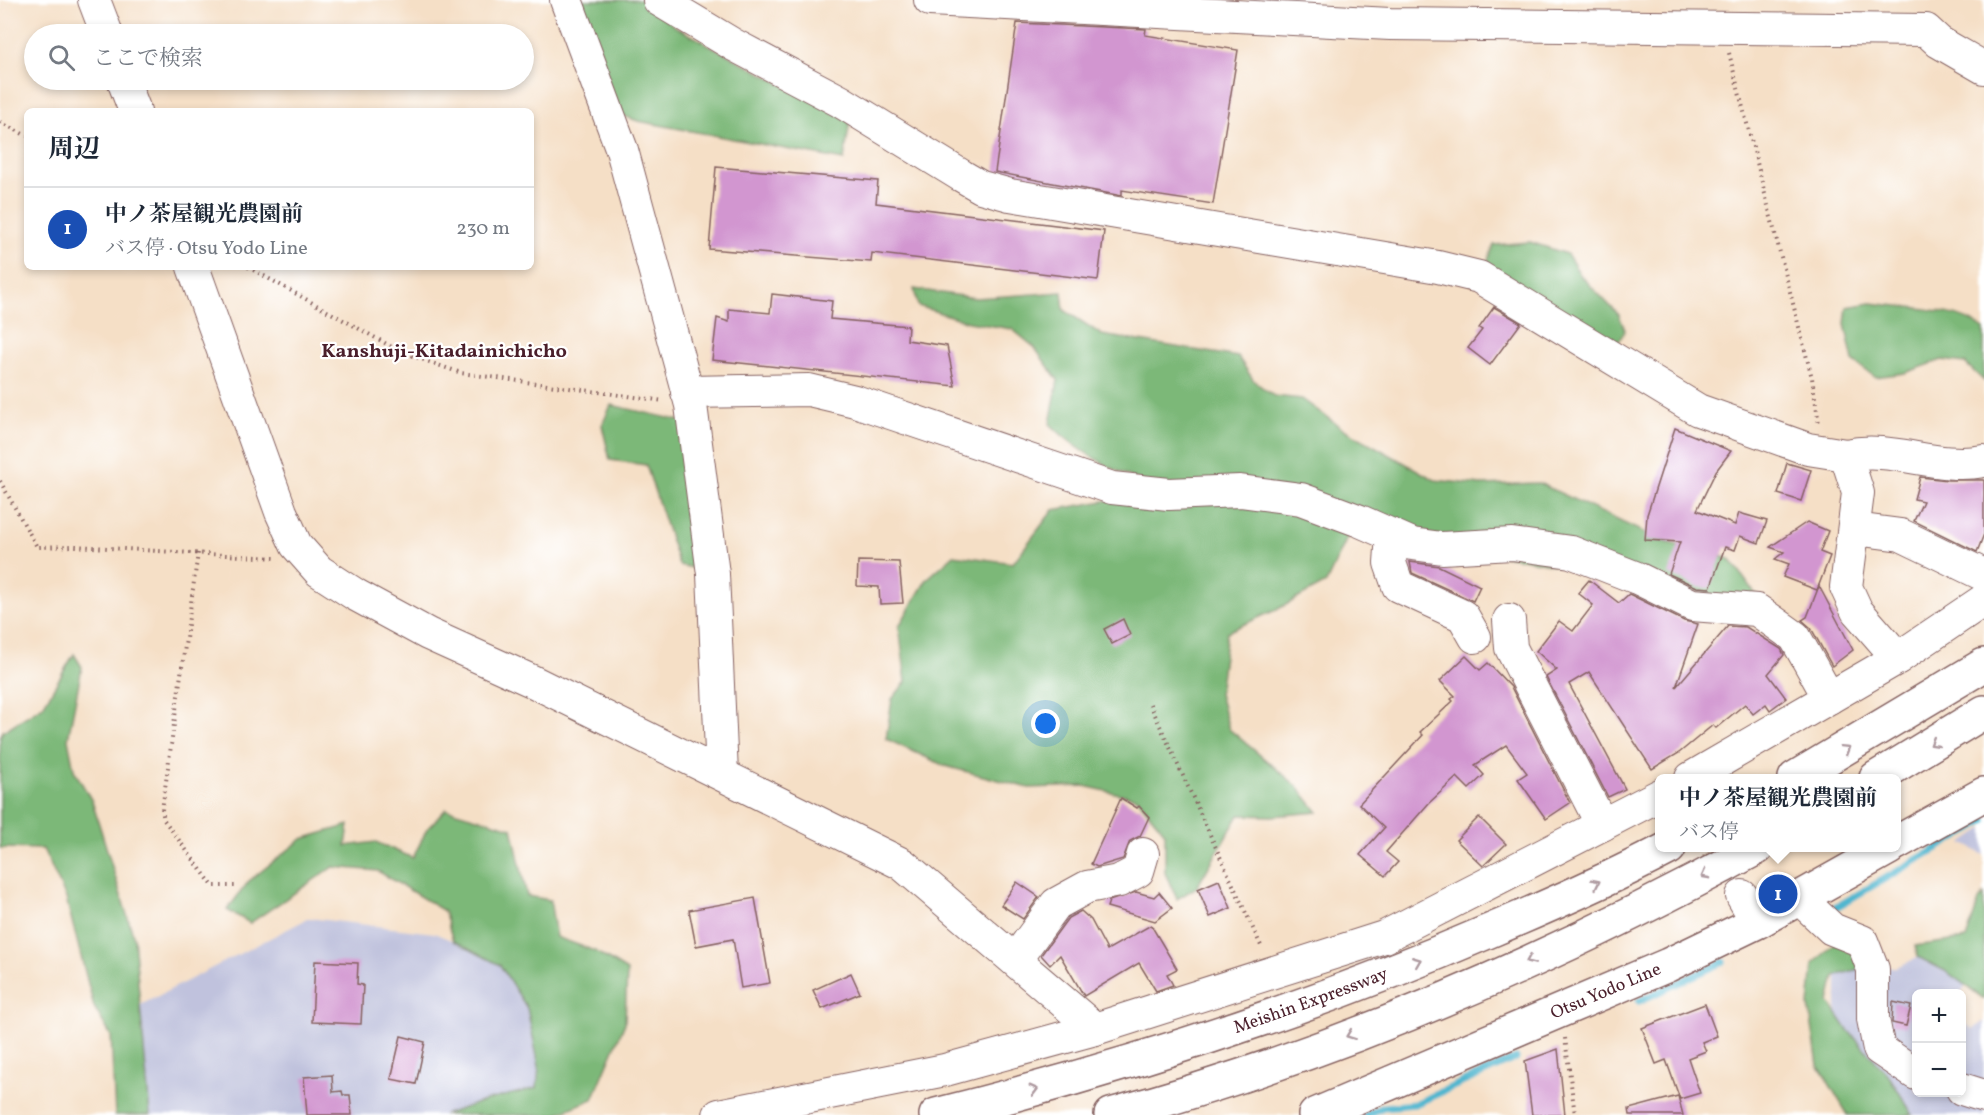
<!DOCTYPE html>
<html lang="ja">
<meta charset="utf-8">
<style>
:root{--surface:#fff;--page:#f2f2f3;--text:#1f2937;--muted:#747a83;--line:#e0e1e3;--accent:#1f6fb2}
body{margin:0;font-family:Vollkorn,"Noto Serif JP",serif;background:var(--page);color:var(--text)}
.controls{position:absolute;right:18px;bottom:18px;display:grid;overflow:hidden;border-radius:9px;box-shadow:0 3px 9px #0003}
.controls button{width:54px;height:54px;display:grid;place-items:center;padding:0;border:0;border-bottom:2px solid var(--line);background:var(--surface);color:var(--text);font:30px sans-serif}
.you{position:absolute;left:1046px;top:724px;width:21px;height:21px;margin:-15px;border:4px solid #fff;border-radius:50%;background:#1a73e8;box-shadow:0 0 0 9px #1a73e833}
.badge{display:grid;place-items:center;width:39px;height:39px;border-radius:50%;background:var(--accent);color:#fff;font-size:20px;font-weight:700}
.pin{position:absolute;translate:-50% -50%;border:3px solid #fff;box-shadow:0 2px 6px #0006}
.popup{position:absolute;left:1655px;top:774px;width:246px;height:78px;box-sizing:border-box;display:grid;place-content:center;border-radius:9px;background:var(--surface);filter:drop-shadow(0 2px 4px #0005);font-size:20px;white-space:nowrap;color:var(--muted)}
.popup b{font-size:22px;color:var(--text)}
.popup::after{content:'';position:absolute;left:50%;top:100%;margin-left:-12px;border:12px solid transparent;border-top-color:var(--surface)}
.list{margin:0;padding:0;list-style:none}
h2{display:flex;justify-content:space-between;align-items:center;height:78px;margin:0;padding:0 24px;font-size:26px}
h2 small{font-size:20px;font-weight:400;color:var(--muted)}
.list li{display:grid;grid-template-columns:39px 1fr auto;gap:18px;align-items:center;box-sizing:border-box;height:84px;padding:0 24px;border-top:2px solid var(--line)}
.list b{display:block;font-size:22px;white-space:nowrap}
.list p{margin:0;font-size:20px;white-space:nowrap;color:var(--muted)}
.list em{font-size:20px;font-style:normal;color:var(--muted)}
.icon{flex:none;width:33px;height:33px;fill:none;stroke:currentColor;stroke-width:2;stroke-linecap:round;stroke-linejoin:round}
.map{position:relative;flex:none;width:1984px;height:1115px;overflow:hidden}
.search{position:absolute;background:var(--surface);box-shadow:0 3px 9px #0003;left:24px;top:24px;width:510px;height:66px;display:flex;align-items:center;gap:15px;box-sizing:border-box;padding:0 21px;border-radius:33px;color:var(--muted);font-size:22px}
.panel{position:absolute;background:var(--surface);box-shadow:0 3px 9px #0003;left:24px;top:108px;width:510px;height:162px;border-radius:9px}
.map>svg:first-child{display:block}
.industrial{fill:#c0c2dd}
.forest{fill:#7cb878;stroke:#636c52;stroke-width:1.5}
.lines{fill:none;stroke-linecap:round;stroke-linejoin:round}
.stream{stroke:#50b6cf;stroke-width:7}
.building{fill:#d296d0}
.minor-tunnel{stroke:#d3b9a7;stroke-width:32;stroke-dasharray:32 16;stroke-linecap:butt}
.minor-casing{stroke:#866261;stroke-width:34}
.major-casing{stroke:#866261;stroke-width:36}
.highway-casing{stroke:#866261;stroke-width:36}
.path{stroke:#866261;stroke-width:4;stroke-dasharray:1.5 4.5;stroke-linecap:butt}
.minor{stroke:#fff;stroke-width:32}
.major{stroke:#fff;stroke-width:33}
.highway{stroke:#fff;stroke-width:33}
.oneway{stroke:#ae9aa0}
.labels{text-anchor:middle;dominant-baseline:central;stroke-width:4.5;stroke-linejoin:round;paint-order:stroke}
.street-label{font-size:18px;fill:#4a1f2b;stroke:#fff}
.neighbourhood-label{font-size:20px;font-weight:bold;fill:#4a1f2b;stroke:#fff}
</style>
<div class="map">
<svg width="1984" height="1115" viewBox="0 0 1984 1115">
<rect width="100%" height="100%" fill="#fff"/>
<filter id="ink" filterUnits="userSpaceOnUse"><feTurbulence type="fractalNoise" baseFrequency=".0167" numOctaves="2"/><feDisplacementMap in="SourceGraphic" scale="12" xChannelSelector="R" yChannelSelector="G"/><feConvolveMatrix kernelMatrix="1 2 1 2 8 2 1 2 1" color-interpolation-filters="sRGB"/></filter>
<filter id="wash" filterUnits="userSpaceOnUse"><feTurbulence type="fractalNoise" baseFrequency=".008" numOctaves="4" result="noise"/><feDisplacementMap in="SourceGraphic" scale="24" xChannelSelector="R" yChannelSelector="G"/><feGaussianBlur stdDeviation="1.35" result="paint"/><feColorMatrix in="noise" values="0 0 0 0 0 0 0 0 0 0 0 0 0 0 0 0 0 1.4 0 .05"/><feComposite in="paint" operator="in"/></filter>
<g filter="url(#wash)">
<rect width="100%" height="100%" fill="#f5dfc6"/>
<!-- industrial -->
<g class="industrial">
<polygon points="1984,828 1984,855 1962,843"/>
<polygon points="309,918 434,933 499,960 532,1003 541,1089 460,1115 142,1115 129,1011"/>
<polygon points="1937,950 1981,966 1961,993 1916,994 1916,1092 1962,1092 1962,1021 1973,1030 1984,1021 1984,1115 1889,1115 1837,1036 1837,969 1896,967"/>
</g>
<!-- forest -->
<g class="forest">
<polygon points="582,0 643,0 676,27 850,121 844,160 638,121 617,114"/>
<polygon points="1530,242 1567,254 1581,276 1619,315 1625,330 1617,345 1490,274 1488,260 1494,245"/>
<path d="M 914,289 L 976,298 L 1062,292 L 1064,310 L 1102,335 L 1238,357 L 1254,381 L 1274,396 L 1302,399 L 1342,428 L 1435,480 L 1481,485 L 1539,483 L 1662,541 L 1730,559 L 1765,607 L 1663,584 L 1500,555 L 1379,522 L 1348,536 L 1326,583 L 1280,608 L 1227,632 L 1219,694 L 1229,729 L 1298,787 L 1318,812 L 1272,816 L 1239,815 L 1197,887 L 1177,899 L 1165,873 L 1165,833 L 1137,798 L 1084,786 L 1029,788 L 945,766 L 886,739 L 892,699 L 906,682 L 899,626 L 927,579 L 954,555 L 1013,563 L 1053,510 L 1115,499 L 1175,495 C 1128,477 1086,460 1050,424 L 1058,380 L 1034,347 L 1012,329 L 969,322 L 918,306 Z"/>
<path d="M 1871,303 C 1906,308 1955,307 1984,329 L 1984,381 L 1965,363 L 1942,360 L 1905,373 L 1875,377 L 1853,361 L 1845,324 L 1847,307 Z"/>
<polygon points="611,405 687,422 704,570 679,565 646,465 610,460 602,425"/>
<polygon points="74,654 82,667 68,739 74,770 92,801 134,938 150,1115 115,1115 111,1036 94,1007 66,898 43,849 0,848 0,737 3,731 43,706"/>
<polygon points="446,809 512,828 527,896 550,900 556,937 595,951 627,971 625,1023 593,1099 554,1115 443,1115 484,1101 537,1088 539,1066 527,1008 500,965 453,941 444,911 378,871 333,867 250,923 227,910 249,881 302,839 349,825 346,846 376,842 413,858 427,829"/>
<polygon points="1984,894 1984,999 1947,972 1918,957 1915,946 1966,939 1979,900"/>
<polygon points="1835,943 1854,950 1862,963 1856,970 1835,976 1829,1002 1847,1029 1889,1076 1913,1115 1848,1115 1818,1065 1809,1006 1813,964"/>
</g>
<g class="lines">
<!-- stream -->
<g class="stream">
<polyline points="1831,910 1984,821"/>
<polyline points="1639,1001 1723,962"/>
<polyline points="1366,1115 1383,1107 1415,1104 1516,1058"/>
</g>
</g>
<g id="blocks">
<!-- building -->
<g class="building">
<polygon points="1017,23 1146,29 1145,35 1238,50 1213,204 1122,190 1122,196 995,172"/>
<polygon points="716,167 878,181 876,203 1104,231 1098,280 872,253 871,262 709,249"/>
<polygon points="772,294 832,301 830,319 908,326 907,340 947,346 955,386 712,360 717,318 729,322 729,309 770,313"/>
<polygon points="1494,307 1521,323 1490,365 1468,348 1482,330 1479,328"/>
<polygon points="1675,428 1731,451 1716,471 1697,510 1735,525 1739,513 1767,521 1759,543 1740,536 1735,550 1725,547 1710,588 1697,587 1669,574 1680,542 1645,540 1647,515"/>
<polygon points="1787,463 1811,470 1801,501 1778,494"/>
<polygon points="1920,477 1948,480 1984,480 1984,534 1977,552 1914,521 1923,501 1914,499"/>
<polygon points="1807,522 1828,531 1820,552 1830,556 1817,590 1783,577 1789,564 1775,559 1784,552 1770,547"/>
<polygon points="858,561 899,562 903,603 880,604 879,587 857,586"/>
<polygon points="1410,562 1439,566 1480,586 1473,601 1412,573"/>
<polygon points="1589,580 1619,603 1629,594 1684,621 1698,624 1676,687 1728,626 1746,627 1781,649 1784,655 1768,674 1786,698 1770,710 1766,704 1753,714 1745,704 1716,728 1713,725 1679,753 1652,769 1589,672 1569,684 1625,789 1608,797 1546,677 1557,670 1536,651 1559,621 1573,631 1593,605 1578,593"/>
<polygon points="1819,586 1853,650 1832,666 1811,628 1802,620 1807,617"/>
<polygon points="1123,619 1130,635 1112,644 1104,629"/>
<polygon points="1466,656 1480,670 1488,663 1511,687 1570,803 1546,819 1518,779 1527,773 1506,745 1475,765 1484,775 1469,789 1457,777 1429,803 1386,852 1398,862 1385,876 1360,855 1384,828 1359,804 1423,735 1420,732 1453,701 1451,699 1455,696 1440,681"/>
<polygon points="1121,798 1137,808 1139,806 1149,817 1140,836 1130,841 1123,859 1097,867 1091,864"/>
<polygon points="1479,817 1506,844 1483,866 1456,840"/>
<polygon points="1219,880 1231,908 1210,917 1198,889"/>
<polygon points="1017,882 1039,897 1023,919 1001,905"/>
<polygon points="1136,892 1154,897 1159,892 1172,908 1155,921 1107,907 1109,901"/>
<polygon points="755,898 770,983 741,988 733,939 696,946 689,910"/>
<polygon points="1081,911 1091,920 1107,950 1151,925 1177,969 1167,974 1173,985 1156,991 1139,963 1084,996 1060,955 1050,965 1041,955 1068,918"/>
<polygon points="315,961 358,963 357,984 363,985 361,1024 312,1022"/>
<polygon points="851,973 860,993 822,1009 813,990"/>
<polygon points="1893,1002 1911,1006 1906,1026 1892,1023"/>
<polygon points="1705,1004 1717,1036 1702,1042 1706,1051 1688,1058 1700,1093 1680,1099 1666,1060 1656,1064 1642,1028"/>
<polygon points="401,1036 425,1042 416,1084 391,1079"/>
<polygon points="1558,1049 1565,1115 1532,1115 1525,1061"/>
<polygon points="332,1075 333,1092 342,1091 343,1095 350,1095 352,1115 307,1115 304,1077"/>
<polygon points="1678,1096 1683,1115 1630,1115 1629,1109"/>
</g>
</g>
</g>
<g filter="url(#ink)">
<use href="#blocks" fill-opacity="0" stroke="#866261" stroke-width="1.5"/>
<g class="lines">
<!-- minor-tunnel -->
<polyline class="minor-tunnel" points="1716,848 1742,896"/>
<!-- minor casing -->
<g class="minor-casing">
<g id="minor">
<polyline points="94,0 107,34"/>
<polyline points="566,0 622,150 691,405 713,574 722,774"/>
<polyline points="659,0 734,45 840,101 962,176 981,187 1010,195 1438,267 1479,277 1698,410 1808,449 1846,455 1858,493 1846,587 1857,611 1898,658"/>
<polyline points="930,0 1390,24 1926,30 1939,42 1984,68"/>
<polyline points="123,80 135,111"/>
<polyline points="193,267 281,512 296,545 319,571 356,595 428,634 532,681 902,864 1095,1029"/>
<polyline points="687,392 809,390 855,401 1112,488 1169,494 1240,491 1301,499 1360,521 1412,544 1442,548 1512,544 1571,552 1637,578 1692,605 1757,610 1795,637 1829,698"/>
<path d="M 1846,455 C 1894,445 1934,470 1984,461"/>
<polyline points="1855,529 1901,535 1984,575"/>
<polyline points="1392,535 1390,563 1398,586 1463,616 1475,637"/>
<polyline points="1509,620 1511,648 1602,825"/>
<polyline points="1691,778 1898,658 1984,600"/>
<polyline points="1742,896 1757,922"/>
<polyline points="1799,898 1832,929 1862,941 1873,969 1873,1019 1879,1049 1916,1074"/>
<polyline points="1015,960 1056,904 1087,887 1119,881 1138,871 1143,854"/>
<polyline points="1962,1089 1984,1096"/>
<polyline points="719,1115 945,1070 1095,1029 1384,937 1660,795"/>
</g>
</g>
<!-- major casing -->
<g class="major-casing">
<g id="major">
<polyline points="1896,843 1984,794"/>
<path id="s1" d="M 1315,1115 L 1668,965 L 1757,922 L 1889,848"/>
</g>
</g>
<!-- highway casing -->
<g class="highway-casing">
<g id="highway">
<polyline points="1795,778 1984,665"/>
<polyline points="1876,778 1984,712"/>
<path id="s2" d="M 936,1115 C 1125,1068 1309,1009 1487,932 C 1549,906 1610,879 1669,848"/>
<path d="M 1111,1115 C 1333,1055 1555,958 1757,848"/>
</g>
</g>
<!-- path -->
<g class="path">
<polyline points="1729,53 1812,378 1819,424"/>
<polyline points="0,122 27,136"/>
<polyline points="248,267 401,352 461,373 664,401"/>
<polyline points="0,481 37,547 75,546 275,558"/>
<polyline points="198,553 162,810 164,820 213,886 236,886"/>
<polyline points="1150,704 1262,948"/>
<polyline points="1565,1038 1575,1115"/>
</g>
<!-- minor -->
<use href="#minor" class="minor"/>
<!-- major -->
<use href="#major" class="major"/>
<!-- highway -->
<use href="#highway" class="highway"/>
</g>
<!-- one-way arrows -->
<defs><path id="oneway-chevron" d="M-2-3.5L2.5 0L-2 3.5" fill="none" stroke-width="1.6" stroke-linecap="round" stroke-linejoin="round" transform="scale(1.5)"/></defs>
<g class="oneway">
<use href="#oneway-chevron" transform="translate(1934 743) rotate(149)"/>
<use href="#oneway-chevron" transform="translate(1846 749) rotate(-32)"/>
<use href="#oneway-chevron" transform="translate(1705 875) rotate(152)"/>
<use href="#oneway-chevron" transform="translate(1596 883) rotate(-26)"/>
<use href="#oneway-chevron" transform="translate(1530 960) rotate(157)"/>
<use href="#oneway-chevron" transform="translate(1417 961) rotate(-22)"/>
<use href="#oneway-chevron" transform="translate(1350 1035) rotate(159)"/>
<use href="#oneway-chevron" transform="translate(1034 1090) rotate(-15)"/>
</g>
</g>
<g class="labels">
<!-- street labels -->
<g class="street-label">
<text stroke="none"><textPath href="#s1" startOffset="316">Otsu Yodo Line</textPath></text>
<text stroke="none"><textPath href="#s2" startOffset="392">Meishin Expressway</textPath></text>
</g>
<!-- neighbourhood labels -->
<g class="neighbourhood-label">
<text x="444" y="352">Kanshuji-Kitadainichicho</text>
</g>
</g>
</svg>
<div class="controls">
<button>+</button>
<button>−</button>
</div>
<div class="you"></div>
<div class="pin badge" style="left:1778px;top:894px;background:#1a4fb4">1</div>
<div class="popup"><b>中ノ茶屋観光農園前</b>バス停</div>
<div class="search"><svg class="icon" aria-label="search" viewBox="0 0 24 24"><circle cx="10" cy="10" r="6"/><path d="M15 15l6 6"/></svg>ここで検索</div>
<section class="panel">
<h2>周辺<small></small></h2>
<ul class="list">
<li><span class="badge" style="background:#1a4fb4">1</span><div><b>中ノ茶屋観光農園前</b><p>バス停 · Otsu Yodo Line</p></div><em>230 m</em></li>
</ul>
</section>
</div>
